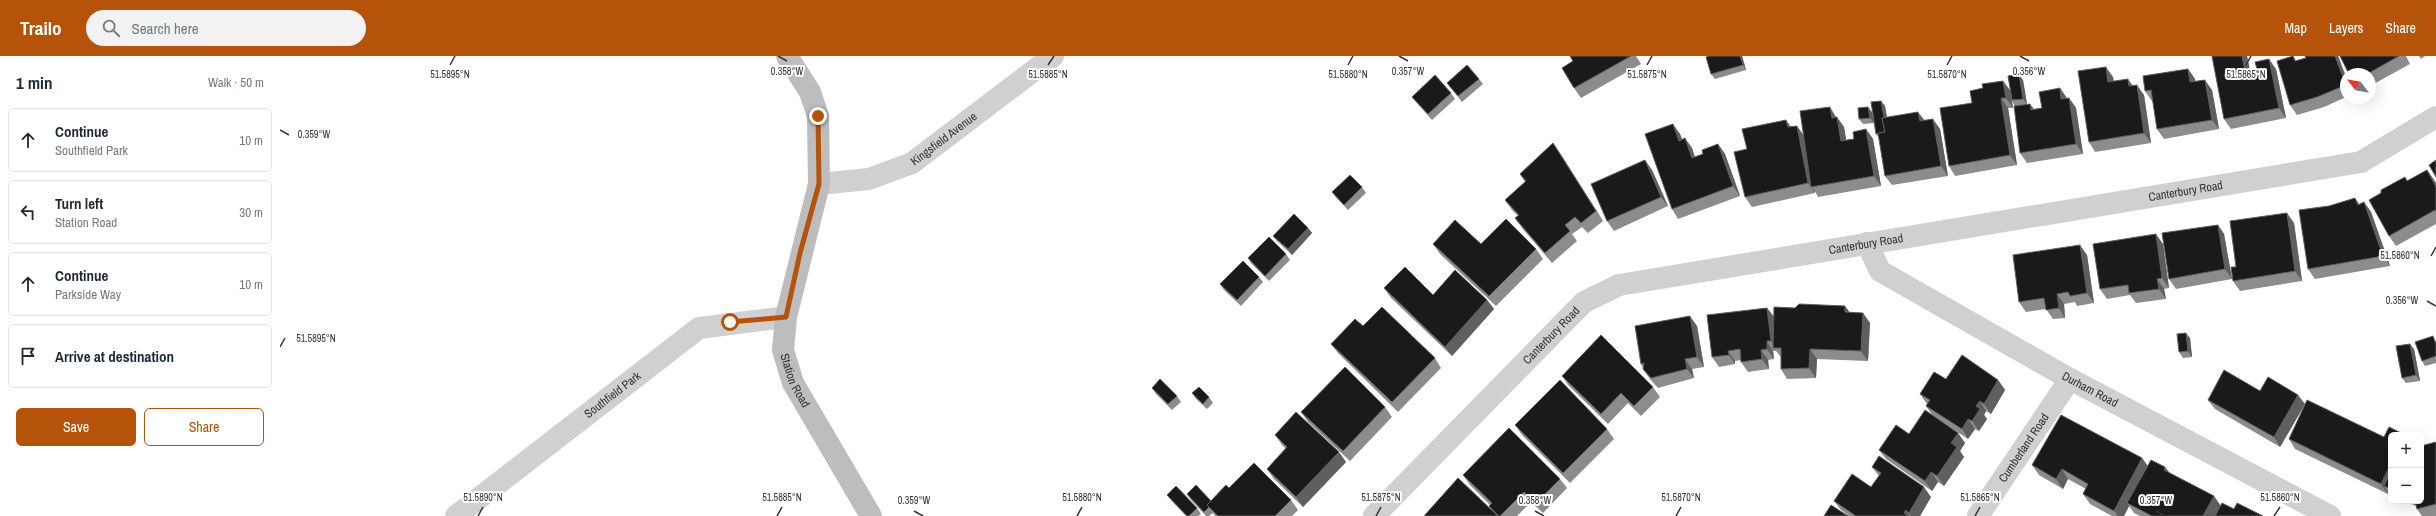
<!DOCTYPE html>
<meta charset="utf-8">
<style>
:root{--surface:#fff;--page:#f2f2f3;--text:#1f2937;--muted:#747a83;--line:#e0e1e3;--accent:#b45309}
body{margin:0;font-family:"Archivo Narrow",sans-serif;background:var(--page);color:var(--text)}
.controls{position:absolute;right:12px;bottom:12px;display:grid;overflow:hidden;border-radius:6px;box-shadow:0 4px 16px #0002}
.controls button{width:36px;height:36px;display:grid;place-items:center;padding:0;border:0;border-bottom:1px solid var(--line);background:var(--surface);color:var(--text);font:20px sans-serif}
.compass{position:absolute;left:2060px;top:12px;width:36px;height:36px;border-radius:50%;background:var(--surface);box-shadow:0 4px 16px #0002;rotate:301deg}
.stop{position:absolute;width:12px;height:12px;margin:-9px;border:3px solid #b45309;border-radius:50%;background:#fff}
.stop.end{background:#b45309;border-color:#fff;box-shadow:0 1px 4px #0008}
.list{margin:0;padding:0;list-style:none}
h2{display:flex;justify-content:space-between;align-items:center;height:52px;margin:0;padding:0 16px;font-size:17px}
h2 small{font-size:13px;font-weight:400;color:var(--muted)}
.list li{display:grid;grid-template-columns:26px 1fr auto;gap:12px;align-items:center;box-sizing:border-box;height:64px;margin:0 8px 8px;padding:0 8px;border:1px solid var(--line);border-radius:6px}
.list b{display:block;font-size:15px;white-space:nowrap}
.list p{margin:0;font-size:13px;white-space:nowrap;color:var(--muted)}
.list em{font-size:13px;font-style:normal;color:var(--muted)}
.actions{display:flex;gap:8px;padding:12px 16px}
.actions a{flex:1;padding:9px 0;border:1px solid var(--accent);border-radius:6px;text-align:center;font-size:14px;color:var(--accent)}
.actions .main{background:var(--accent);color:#fff}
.icon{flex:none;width:22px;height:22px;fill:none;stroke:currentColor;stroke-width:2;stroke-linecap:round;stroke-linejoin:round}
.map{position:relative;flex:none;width:2156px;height:460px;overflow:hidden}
header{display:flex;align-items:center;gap:24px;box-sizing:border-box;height:56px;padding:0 20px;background:var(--accent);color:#fff}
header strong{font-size:19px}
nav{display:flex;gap:22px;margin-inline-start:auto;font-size:14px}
.search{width:280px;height:36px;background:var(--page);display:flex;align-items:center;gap:10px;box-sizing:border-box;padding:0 14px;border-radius:22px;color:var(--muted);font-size:15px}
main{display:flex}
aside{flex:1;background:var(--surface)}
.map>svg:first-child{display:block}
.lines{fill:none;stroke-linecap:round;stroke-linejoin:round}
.street{stroke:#d0d0d0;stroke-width:22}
.secondary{stroke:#bdbdbd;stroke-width:22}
.wall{fill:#8c8c8c}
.shaded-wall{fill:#5f5f5f}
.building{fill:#1a1a1a;stroke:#5f5f5f}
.route{stroke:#b45309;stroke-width:5}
.ticks{fill:none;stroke:#333;stroke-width:1.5}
.labels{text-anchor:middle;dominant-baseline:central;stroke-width:4;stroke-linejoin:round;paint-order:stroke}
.street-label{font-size:12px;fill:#333;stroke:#fff}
.ticks-label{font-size:10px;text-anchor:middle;fill:#333;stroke:#fff;stroke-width:4;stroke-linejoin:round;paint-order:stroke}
</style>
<header>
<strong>Trailo</strong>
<div class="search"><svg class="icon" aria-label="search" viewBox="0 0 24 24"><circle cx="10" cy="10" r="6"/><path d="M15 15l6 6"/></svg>Search here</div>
<nav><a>Map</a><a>Layers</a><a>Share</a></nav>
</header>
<main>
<aside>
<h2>1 min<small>Walk · 50 m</small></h2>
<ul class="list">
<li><svg class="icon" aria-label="ahead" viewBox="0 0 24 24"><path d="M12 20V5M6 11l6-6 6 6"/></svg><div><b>Continue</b><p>Southfield Park</p></div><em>10 m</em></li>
<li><svg class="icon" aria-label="left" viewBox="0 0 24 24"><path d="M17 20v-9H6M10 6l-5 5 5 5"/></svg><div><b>Turn left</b><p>Station Road</p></div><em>30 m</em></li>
<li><svg class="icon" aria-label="ahead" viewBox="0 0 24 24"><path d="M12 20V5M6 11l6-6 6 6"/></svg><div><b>Continue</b><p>Parkside Way</p></div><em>10 m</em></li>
<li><svg class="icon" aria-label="arrive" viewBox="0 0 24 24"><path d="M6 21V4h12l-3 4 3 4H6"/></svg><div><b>Arrive at destination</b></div></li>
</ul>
<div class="actions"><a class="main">Save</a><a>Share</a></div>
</aside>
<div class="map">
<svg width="2156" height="460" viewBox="0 0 2156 460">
<rect width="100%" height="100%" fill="#fff"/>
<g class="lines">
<!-- street -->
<g class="street">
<path id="s1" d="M 539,128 L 589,123 L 632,107 L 773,0"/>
<path id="s2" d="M 1587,187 L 1600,215 L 1790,323 L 2050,460"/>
<path id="s3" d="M 176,460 L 419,272 L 506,261"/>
<path id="s4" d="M 1094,460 L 1304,246 L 1339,229 L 2081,106 L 2156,61"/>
<path id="s5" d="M 1698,460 L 1790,323"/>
</g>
<!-- secondary -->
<path class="secondary" id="s6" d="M 507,0 L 530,36 L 538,60 L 539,128 L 506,261 L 503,294 L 513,327 L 591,460"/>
</g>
<!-- wall -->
<g class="wall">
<polygon points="1290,0 1356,0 1361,8 1301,42 1294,32 1293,5"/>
<polygon points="1462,0 1466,14 1435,23 1431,18"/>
<polygon points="1932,0 1967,0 1970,14 1996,13 2006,62 1951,73 1944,63"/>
<polygon points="2013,0 2016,5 2026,2 2025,0 2058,0 2066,21 2066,41 2044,51 2017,59 2010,49"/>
<polygon points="2060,0 2126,0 2130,8 2090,30 2090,18 2069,18"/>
<polygon points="2139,0 2145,0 2141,3"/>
<polygon points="1908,13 1915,23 1915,26 1932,34 1939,73 1884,83 1877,73 1873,45 1872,45 1865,35"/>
<polygon points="1833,21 1834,25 1853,29 1864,39 1871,87 1815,96 1809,86"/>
<polygon points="1199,23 1203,28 1182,46 1167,27"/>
<polygon points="1743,24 1747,48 1737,50 1750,48 1754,53 1762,52 1789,42 1796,52 1803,98 1747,107 1740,97 1735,50 1732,45 1733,52 1728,52 1737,109 1675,120 1669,110 1692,47 1703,32 1730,34"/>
<polygon points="1171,37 1175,43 1152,64 1136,46 1132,41"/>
<polygon points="1601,45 1605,50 1607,61 1644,65 1660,73 1668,120 1612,129 1605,120 1599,82 1596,78"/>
<polygon points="1592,56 1594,67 1583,68 1579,63"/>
<polygon points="1556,61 1564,71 1566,84 1574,83 1586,73 1593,83 1601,130 1538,141 1535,135 1535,137 1472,151 1465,141 1467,93 1511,71 1517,70 1524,80"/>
<polygon points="1400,78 1402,83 1412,92 1415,101 1423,98 1438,88 1445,98 1460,140 1398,163 1392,153"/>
<polygon points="1273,87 1323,165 1308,177 1302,171 1292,178 1297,185 1272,207 1242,172 1235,162 1238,160 1232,154 1225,144 1245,126 1240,118"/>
<polygon points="1372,114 1388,150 1334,175 1327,165"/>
<polygon points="2147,114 2156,127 2156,168 2116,190 2109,180 2127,125"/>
<polygon points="1082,131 1086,137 1068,154 1056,141 1052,136"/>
<polygon points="2084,146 2091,156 2110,210 2035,223 2028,213 2080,148"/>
<polygon points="2014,167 2022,225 1960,235 1953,225 1956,211"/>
<polygon points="1938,169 1944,178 1952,223 1896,233 1889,223"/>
<polygon points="1028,172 1032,177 1012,199 997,185 993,180"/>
<polygon points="1153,188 1201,188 1256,193 1263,203 1216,250 1160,198"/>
<polygon points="1883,188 1889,232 1884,233 1886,243 1856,247 1850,239 1827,243 1820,233"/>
<polygon points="1006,198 1010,204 989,225 971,207 968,202"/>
<polygon points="1807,199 1814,247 1797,250 1795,246 1784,248 1785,262 1773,263 1766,253 1746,256 1739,246"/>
<polygon points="979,221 983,226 961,250 944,234 940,228"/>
<polygon points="1104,232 1153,239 1207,244 1214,253 1172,300 1111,242"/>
<polygon points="1565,250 1570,257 1583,257 1590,267 1588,305 1537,303 1536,322 1507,323 1501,313 1501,301 1496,295 1493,295 1494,303 1488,304 1489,313 1468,316 1461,306 1461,304 1455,305 1455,308 1439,311 1432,301 1487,252 1494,261 1515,252"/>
<polygon points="1083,270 1155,302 1161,312 1118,356 1058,297 1051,288"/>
<polygon points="1417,270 1424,311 1412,313 1414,322 1378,332 1370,323 1363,313 1363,312 1361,308"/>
<polygon points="1910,282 1912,301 1903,302 1899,296"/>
<polygon points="2156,284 2156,307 2145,310 2142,305"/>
<polygon points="2134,293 2140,325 2126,327 2122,322"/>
<polygon points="1282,320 1373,331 1380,341 1361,360 1348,347 1328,368 1289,330"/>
<polygon points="1666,323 1718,324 1725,334 1711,358 1706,355 1704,359 1707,363 1699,375 1695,373 1688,383 1662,366 1678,377 1685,387 1680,395 1684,401 1664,430 1658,426 1652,435 1606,403 1599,394 1629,378 1653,360 1646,350 1647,348 1640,338"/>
<polygon points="872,332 897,340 901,346 892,354 876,338"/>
<polygon points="1980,335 2025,348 2000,391 1935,353 1928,344"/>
<polygon points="912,337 929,341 933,347 927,353 916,343"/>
<polygon points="1105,351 1112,361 1070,405 1028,366 1021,356"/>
<polygon points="1235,369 1327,373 1334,383 1290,427 1242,379"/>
<polygon points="995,379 1066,406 1023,451 994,423 987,413 1006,393 1002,389"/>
<polygon points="2111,379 2111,440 2108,437 2108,438 2015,393 2009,383 2104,381"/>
<polygon points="2156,386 2156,460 2142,460 2137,453 2136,450 2124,445 2141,445"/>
<polygon points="1862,402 1868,410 1885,411 1889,416 1941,450 1983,460 1860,460 1854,457 1849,450 1844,460 1832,460 1810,448 1803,438 1806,433 1788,423 1783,433 1759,419 1752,409"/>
<polygon points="1592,411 1651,441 1640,460 1569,460 1561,454 1554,445 1591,431 1599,420"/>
<polygon points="1183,419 1280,423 1287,432 1263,457 1251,446 1237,460 1144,460 1212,454 1209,450 1210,449 1190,429"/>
<polygon points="949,432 1011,444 1018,454 1012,460 935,460 933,457 929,460 926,460 911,444 907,438 931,445"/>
<polygon points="887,439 917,452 921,458 918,460 906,460 891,444"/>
</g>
<!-- shaded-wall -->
<g class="shaded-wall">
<polygon points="1460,0 1462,0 1466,14 1463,9"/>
<polygon points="1962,0 1967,0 1972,25 1965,15"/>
<polygon points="2055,0 2058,0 2066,21 2066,29"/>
<polygon points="1989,3 1996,13 2006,62 1999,52"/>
<polygon points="1826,11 1833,21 1835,36 1828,26"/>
<polygon points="1908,13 1915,23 1917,36 1910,26"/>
<polygon points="1739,18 1743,24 1747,48 1743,43"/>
<polygon points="1848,23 1855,33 1849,30"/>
<polygon points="1925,24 1932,34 1939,73 1932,64"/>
<polygon points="1723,25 1730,34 1733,52 1726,42"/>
<polygon points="1857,29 1864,39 1871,87 1864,77"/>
<polygon points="1780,32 1787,42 1781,43"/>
<polygon points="1721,42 1728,52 1737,109 1730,99"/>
<polygon points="1789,42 1796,52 1803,98 1796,88"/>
<polygon points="1601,45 1605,50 1610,81 1606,76"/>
<polygon points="1750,48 1757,58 1751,54"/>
<polygon points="1550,51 1556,61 1558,72 1552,62"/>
<polygon points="1588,51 1592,56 1594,67 1590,62"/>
<polygon points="1638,56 1645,65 1640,65"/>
<polygon points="1557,61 1564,71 1568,95 1561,85"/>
<polygon points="1653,63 1660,73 1668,120 1661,110"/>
<polygon points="1506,64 1513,74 1508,71"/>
<polygon points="1393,68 1400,78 1406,94 1399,85"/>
<polygon points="1517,70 1524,80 1531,131 1535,135 1535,137 1528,127"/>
<polygon points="1586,73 1593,83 1601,130 1594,120"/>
<polygon points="1405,82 1412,92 1418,112 1412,102"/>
<polygon points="1273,87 1280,97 1323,165 1316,155"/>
<polygon points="1438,88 1445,98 1460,140 1453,130"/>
<polygon points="1365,104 1372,114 1388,150 1381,141"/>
<polygon points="2147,114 2154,124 2156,127 2156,131"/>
<polygon points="2075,142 2082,152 2078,149"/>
<polygon points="2084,146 2091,156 2110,210 2103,200"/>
<polygon points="2007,157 2014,167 2022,225 2015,215"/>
<polygon points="1938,169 1944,178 1952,223 1945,213"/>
<polygon points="1028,172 1032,177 1012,199 1008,193"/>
<polygon points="1876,178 1883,188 1889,232 1882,222"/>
<polygon points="1800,189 1807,199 1814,247 1807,237"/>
<polygon points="1877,223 1884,233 1886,243 1879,233"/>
<polygon points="1777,238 1784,248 1785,262 1779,252"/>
<polygon points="1207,244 1214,253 1172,300 1165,291"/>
<polygon points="1565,250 1572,260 1565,256"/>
<polygon points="1487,252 1494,261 1496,292 1491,285"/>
<polygon points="1583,257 1590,267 1588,305 1581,295"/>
<polygon points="1410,260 1417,270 1424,311 1417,301"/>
<polygon points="1906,277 1910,282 1912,301 1908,295"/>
<polygon points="1487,285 1493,295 1494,303 1487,293"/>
<polygon points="2130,288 2134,293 2140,325 2136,319"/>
<polygon points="1530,293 1537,303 1536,322 1529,312"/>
<polygon points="1481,294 1488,304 1489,313 1482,303"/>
<polygon points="1448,295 1455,305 1455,308 1449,299"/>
<polygon points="1405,303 1412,313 1414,322 1407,313"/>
<polygon points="1718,324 1725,334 1711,358 1704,348"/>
<polygon points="2018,339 2025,348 2000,391 1994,381"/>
<polygon points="1700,345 1706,355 1704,359 1707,363 1699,375 1692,365 1696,350"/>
<polygon points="1688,363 1695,373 1688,383 1682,373"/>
<polygon points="1678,377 1685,387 1680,395 1684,401 1664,430 1657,420 1671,387"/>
<polygon points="1059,396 1066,406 1023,451 1016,441"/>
<polygon points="1862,402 1869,412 1847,447 1849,450 1844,460 1838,460 1834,455"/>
<polygon points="2111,407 2111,431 2104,430 2108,437 2108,438 2101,428"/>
<polygon points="1885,411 1892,421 1884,414"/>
<polygon points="1782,413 1788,423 1783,433 1776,423"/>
<polygon points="1651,416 1658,426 1652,435 1645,425"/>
<polygon points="1644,431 1651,441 1640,460 1631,460 1629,457"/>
<polygon points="1934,440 1941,450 1935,460 1923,460"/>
<polygon points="1626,454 1630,460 1626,460 1624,457"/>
</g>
<!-- building -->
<g class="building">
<polygon points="1290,0 1351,0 1294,32 1282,12 1293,5"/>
<polygon points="1429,0 1460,0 1463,9 1431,18 1426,1"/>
<polygon points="1932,0 1962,0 1965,15 1977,13 1975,6 1989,3 1999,52 1944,63"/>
<polygon points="2013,0 2015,5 2026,2 2025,0 2055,0 2066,29 2037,41 2010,49 1997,5"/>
<polygon points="2060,0 2119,0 2087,18 2069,18"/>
<polygon points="1187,9 1199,23 1178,40 1167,27"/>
<polygon points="1826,11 1828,26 1848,23 1849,30 1857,29 1864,77 1809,86 1798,15"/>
<polygon points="1908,13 1910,26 1925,24 1932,64 1877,73 1871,34 1865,35 1863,20"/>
<polygon points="1739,18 1743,43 1732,44 1728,20"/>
<polygon points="1155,19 1171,37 1148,58 1132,41"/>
<polygon points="1723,25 1726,42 1721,42 1730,99 1669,110 1660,52 1692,47 1690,35 1703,32 1702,28"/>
<polygon points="1780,32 1781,43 1789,42 1796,88 1740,97 1734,50 1750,48 1751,54 1762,52 1759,36"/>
<polygon points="1601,45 1604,61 1602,62 1605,76 1596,78 1591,46"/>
<polygon points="1550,51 1552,62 1557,61 1561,85 1574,83 1573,76 1586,73 1594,120 1531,131 1520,55"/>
<polygon points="1588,51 1590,62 1579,63 1578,52"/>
<polygon points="1638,56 1640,65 1653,63 1661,110 1605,120 1598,77 1605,76 1602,62"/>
<polygon points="1506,64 1508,71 1517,70 1528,127 1465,141 1454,96 1467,93 1462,73"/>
<polygon points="1393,68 1399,85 1405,82 1412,102 1423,98 1422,94 1438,88 1453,130 1392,153 1365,78"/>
<polygon points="1273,87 1316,155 1301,167 1295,161 1285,169 1290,175 1265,197 1235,162 1239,159 1225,144 1246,125 1240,118"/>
<polygon points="1365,104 1381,141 1327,165 1311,128"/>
<polygon points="2156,104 2156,121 2149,109"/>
<polygon points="2147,114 2156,131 2156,156 2155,154 2109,180 2089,144 2101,137 2101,134 2125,121 2127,125"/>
<polygon points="1070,119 1082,131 1064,149 1052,136"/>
<polygon points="2075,142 2078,149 2084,146 2103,200 2028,213 2019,154 2049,150"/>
<polygon points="2007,157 2015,215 1953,225 1951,211 1956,211 1950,165"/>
<polygon points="1014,158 1028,172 1008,193 993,180"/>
<polygon points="1226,163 1256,193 1209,240 1153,188 1175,164 1201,188"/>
<polygon points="1938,169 1945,213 1889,223 1882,177"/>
<polygon points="1876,178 1882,222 1877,223 1879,233 1849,237 1848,229 1820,233 1813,188"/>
<polygon points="989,181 1006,198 985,220 968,202"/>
<polygon points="1800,189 1807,237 1790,240 1788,236 1777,238 1779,252 1766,254 1764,242 1739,246 1733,199"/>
<polygon points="963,205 979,221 957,244 940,228"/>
<polygon points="1125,211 1153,239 1175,214 1207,244 1165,291 1104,232"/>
<polygon points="1519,248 1565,250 1565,256 1583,257 1581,295 1530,293 1529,312 1501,313 1501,292 1493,292 1494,251 1515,252"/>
<polygon points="1102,251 1155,302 1112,346 1051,288 1075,263 1083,270"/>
<polygon points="1487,252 1491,285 1487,285 1487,293 1481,294 1482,303 1461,306 1460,293 1448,295 1449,299 1432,301 1427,259"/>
<polygon points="1410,260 1417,301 1405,303 1407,313 1371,322 1363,313 1364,307 1361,308 1355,270"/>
<polygon points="1906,277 1908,295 1899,296 1897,278"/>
<polygon points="1321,279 1373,331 1354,350 1341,337 1321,358 1282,320"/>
<polygon points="2153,280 2156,288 2156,300 2142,305 2135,286"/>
<polygon points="2130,288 2136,319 2122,322 2116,290"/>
<polygon points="1682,299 1718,324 1704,348 1700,345 1696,350 1700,353 1692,365 1688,363 1682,373 1646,350 1650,344 1640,338 1654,316 1666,323"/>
<polygon points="1065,311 1105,351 1063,395 1021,356"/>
<polygon points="1944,314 1980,335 1988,321 2018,339 1994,381 1928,344"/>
<polygon points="880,323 897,340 888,348 872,332"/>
<polygon points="1280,324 1327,373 1283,417 1235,369"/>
<polygon points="919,331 929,341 923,348 912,337"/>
<polygon points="2027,344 2104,381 2109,371 2125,379 2111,379 2111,407 2101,428 2009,383"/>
<polygon points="1645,354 1678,377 1671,387 1677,391 1657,420 1651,416 1645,425 1599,394 1616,369 1629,378"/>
<polygon points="1016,356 1059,396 1016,441 987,413 1007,391 995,379"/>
<polygon points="1781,359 1862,402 1834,455 1803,438 1808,428 1782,413 1776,423 1752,409"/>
<polygon points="1229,372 1280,423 1256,447 1244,436 1220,460 1219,460 1209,450 1212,447 1183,419"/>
<polygon points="2156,386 2156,448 2137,453 2135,445 2141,445 2141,390"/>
<polygon points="1599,400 1644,431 1629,457 1626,454 1624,457 1627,459 1626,460 1576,460 1554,445 1572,418 1591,431 1601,417 1592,411"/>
<polygon points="1871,404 1885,411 1884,414 1934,440 1923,460 1872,460 1847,447"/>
<polygon points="974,407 1011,444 995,460 938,460 927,449 946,429 949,432"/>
<polygon points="2111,416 2111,433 2104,430"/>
<polygon points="1178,422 1218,460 1144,460"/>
<polygon points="916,429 931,445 927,449 929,451 924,456 907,438"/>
<polygon points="896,430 917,452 909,460 907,460 887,439"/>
<polygon points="1942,447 1954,453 1957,447 1983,460 1935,460"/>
<polygon points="1551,449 1568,460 1544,460"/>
</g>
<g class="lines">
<!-- route -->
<polyline class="route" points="450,266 506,261 520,197 539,128 538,60"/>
</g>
<!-- ticks -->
<path class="ticks" d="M 498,0 L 507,5M 1119,0 L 1128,5M 1740,0 L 1749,5M 170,9 L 175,0M 768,9 L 774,0M 1068,9 L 1073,0M 1367,9 L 1372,0M 1667,9 L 1672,0M 1966,9 L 1971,0M 0,74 L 9,79M 2151,200 L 2156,191M 2147,245 L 2156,250M 0,291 L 5,282M 634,455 L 643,460M 1255,455 L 1264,460M 1876,455 L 1885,460M 198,460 L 203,451M 497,460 L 502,451M 797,460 L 802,451M 1096,460 L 1101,451M 1396,460 L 1401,451M 1695,460 L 1700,451M 1994,460 L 2000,451"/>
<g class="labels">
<!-- street labels -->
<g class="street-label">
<text stroke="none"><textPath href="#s1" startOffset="136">Kingsfield Avenue</textPath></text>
<text stroke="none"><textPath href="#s4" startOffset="913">Canterbury Road</textPath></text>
<text stroke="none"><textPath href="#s4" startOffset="589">Canterbury Road</textPath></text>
<text stroke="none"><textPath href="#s4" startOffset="253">Canterbury Road</textPath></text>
<text stroke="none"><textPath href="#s6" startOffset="339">Station Road</textPath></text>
<text stroke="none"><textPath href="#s2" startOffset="272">Durham Road</textPath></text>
<text stroke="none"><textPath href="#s3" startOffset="198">Southfield Park</textPath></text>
<text stroke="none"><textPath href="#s5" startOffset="82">Cumberland Road</textPath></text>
</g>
</g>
<g class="ticks-label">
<text x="507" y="19">0.358°W</text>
<text x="1128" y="19">0.357°W</text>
<text x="1749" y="19">0.356°W</text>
<text x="170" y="22">51.5895°N</text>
<text x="768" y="22">51.5885°N</text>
<text x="1068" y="22">51.5880°N</text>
<text x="1367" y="22">51.5875°N</text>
<text x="1667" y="22">51.5870°N</text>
<text x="1966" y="22">51.5865°N</text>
<text x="34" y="82">0.359°W</text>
<text x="2120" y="203">51.5860°N</text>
<text x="2122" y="248">0.356°W</text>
<text x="36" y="286">51.5895°N</text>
<text x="203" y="445">51.5890°N</text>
<text x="502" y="445">51.5885°N</text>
<text x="802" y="445">51.5880°N</text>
<text x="1101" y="445">51.5875°N</text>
<text x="1401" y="445">51.5870°N</text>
<text x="1700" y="445">51.5865°N</text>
<text x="2000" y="445">51.5860°N</text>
<text x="634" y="448">0.359°W</text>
<text x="1255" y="448">0.358°W</text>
<text x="1876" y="448">0.357°W</text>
</g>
</svg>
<div class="controls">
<button>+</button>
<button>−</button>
</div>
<svg class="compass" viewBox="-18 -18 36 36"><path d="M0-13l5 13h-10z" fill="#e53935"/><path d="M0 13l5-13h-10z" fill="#747a83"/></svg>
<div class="stop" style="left:450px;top:266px"></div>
<div class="stop end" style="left:538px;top:60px"></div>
</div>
</main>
